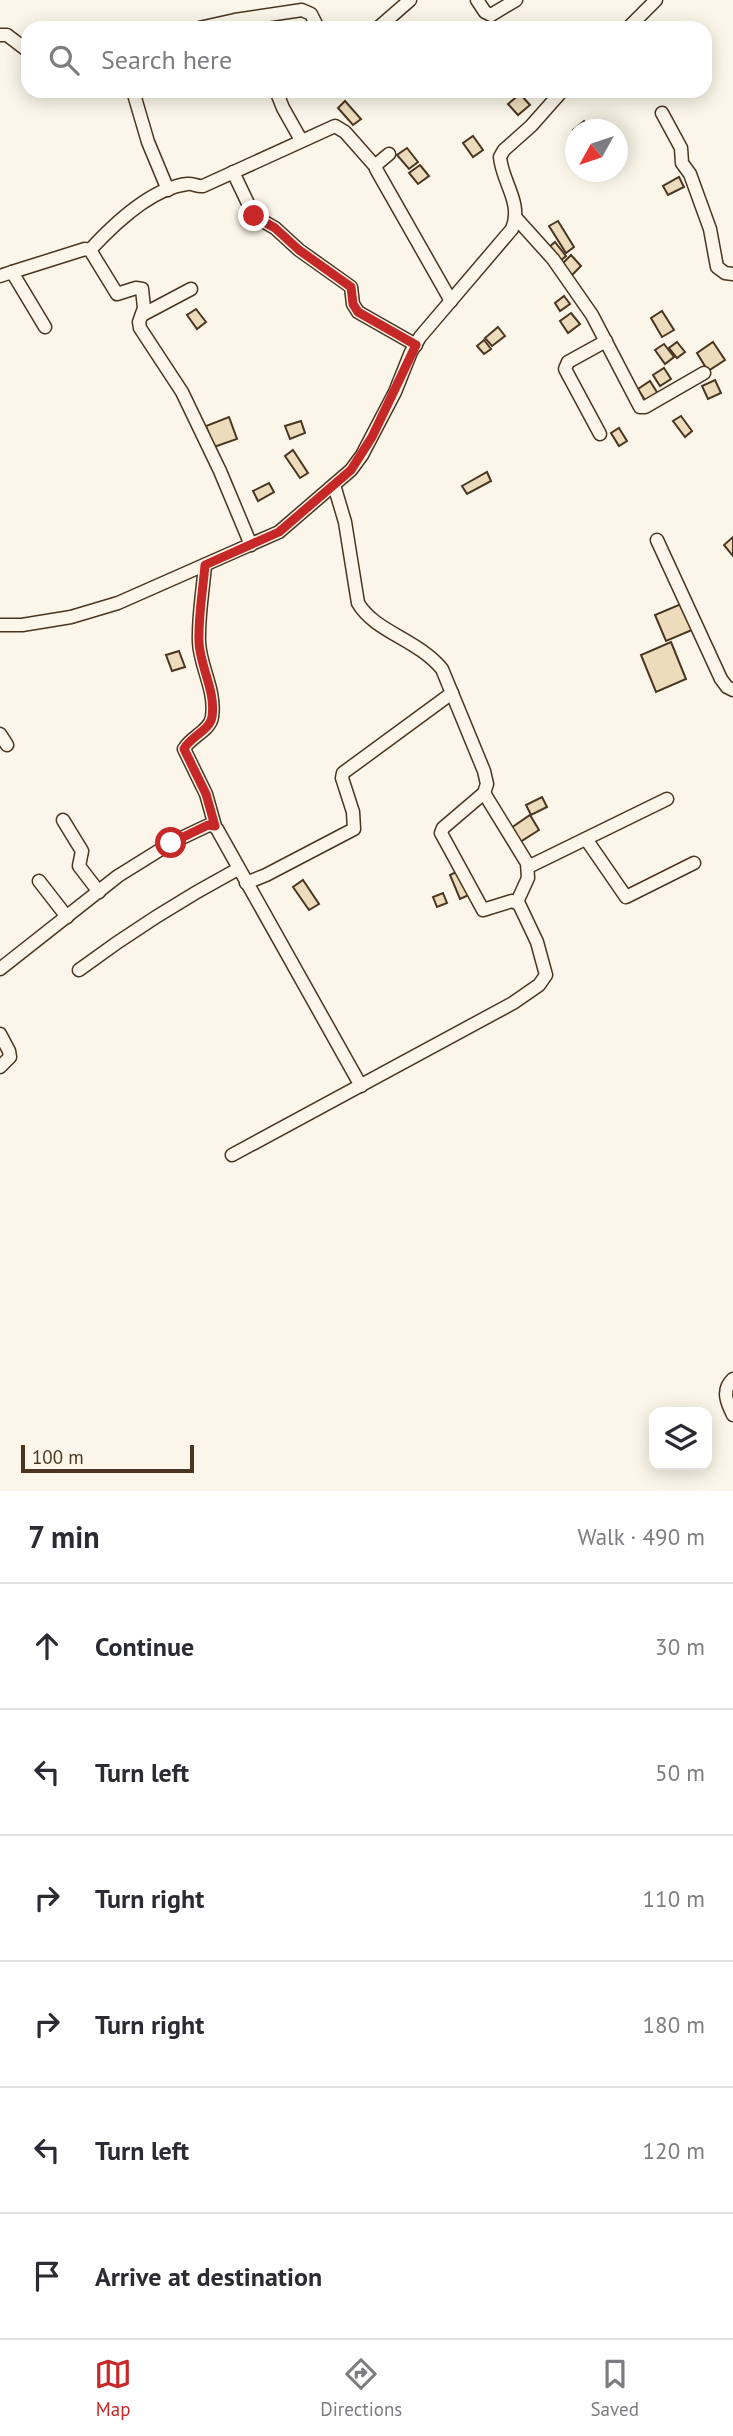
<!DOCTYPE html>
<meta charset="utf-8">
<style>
:root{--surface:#fff;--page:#f7f7f7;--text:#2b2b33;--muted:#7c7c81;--line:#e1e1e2;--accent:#c62828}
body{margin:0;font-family:"PT Sans",sans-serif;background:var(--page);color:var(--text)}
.controls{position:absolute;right:21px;bottom:21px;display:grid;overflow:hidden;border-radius:14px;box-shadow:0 4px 18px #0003}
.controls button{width:63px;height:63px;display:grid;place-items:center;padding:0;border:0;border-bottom:2px solid var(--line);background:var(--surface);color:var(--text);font:35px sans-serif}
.compass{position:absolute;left:565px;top:119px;width:63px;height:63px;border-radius:50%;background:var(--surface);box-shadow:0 4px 18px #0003;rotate:230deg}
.scale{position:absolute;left:21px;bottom:18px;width:173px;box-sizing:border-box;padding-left:7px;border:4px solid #4a3520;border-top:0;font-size:19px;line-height:24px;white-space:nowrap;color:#4a3520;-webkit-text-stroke:5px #fbf6e9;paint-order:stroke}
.stop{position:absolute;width:21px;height:21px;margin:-16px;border:5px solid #c62828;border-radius:50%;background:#fff}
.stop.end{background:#c62828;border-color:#fff;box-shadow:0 2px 7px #0008}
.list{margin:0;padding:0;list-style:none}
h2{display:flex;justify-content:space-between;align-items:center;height:91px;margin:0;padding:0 28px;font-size:30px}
h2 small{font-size:23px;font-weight:400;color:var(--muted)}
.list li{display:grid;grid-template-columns:46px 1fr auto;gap:21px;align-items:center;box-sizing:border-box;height:126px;padding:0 28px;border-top:2px solid var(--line)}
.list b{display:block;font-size:26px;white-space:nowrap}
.list em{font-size:23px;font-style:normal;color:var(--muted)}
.icon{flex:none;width:38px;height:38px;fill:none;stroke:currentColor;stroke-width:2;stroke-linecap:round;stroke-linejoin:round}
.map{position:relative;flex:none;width:733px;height:1491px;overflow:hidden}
.search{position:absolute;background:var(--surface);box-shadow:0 4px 18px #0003;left:21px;right:21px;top:21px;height:77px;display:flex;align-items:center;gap:18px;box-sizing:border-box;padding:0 24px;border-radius:21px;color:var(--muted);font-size:26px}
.sheet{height:847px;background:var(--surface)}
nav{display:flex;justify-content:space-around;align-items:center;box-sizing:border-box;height:98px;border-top:2px solid var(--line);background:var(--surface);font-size:19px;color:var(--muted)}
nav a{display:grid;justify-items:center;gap:4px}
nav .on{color:var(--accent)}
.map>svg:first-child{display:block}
.building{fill:#ecdcbc;stroke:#4a3520;stroke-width:2}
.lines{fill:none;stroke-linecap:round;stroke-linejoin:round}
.minor-casing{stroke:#4a3520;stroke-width:15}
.minor{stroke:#fbf6e9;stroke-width:12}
.route{stroke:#c62828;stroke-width:9}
</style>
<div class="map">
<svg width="733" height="1491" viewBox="0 0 733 1491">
<rect width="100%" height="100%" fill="#fbf6e9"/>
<!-- building -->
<g class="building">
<polygon points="520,94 530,105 518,115 508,104"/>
<polygon points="345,101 361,119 353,125 338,108"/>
<polygon points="584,121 592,129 576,130 576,133 573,130"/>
<polygon points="473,136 483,150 473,157 463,143"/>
<polygon points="407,148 418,162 409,169 397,155"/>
<polygon points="420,165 429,176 418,184 409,173"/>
<polygon points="679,177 684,187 668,195 663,186"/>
<polygon points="558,221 574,247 566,253 549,226"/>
<polygon points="555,242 566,256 560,261 548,248"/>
<polygon points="571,255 581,266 571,276 561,265"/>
<polygon points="564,296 570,304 560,311 555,303"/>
<polygon points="196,309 206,322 197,329 187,315"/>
<polygon points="662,311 674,330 662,337 651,318"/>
<polygon points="571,313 580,324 568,333 560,321"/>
<polygon points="498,327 505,336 492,346 485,338"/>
<polygon points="484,340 491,349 484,354 477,346"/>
<polygon points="677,342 685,352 677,358 669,348"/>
<polygon points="713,342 725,360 708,371 697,353"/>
<polygon points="664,344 674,357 665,364 655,350"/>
<polygon points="664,368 671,379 660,386 653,375"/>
<polygon points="715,380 721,393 708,399 702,386"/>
<polygon points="650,381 660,397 648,405 638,389"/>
<polygon points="681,416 692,431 685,437 673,421"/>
<polygon points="229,417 237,439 214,447 206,426"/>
<polygon points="301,421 305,433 290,439 285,426"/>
<polygon points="619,428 627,441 619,446 611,433"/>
<polygon points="293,450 308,473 300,478 285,456"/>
<polygon points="487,472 491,481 467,494 462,486"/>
<polygon points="269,483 274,492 258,501 253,491"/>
<polygon points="733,537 733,556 724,545"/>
<polygon points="681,604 692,630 666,641 655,615"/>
<polygon points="671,642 686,679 656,692 641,655"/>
<polygon points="179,651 185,667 172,671 166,655"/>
<polygon points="542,797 547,807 531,815 526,805"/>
<polygon points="530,815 539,830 520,842 511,828"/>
<polygon points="460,870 471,894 460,899 450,875"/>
<polygon points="303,880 319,904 309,910 293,887"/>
<polygon points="443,893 447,903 437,907 433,897"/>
</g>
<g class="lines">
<!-- minor casing -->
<g class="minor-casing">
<g id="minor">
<polyline points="477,0 485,12 491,15 516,0"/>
<polyline points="199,28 235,20 302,10 311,14 318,28"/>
<polyline points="378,28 410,0"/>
<polyline points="628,28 656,0"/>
<polyline points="0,35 7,35 28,51"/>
<polyline points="133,91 148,142 168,190"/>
<polyline points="281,91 277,93 283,108 301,140"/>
<polyline points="662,113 681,148 682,163 690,174 710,229 717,267 725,273 733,274"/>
<polyline points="389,154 377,164 376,169 451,301"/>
<polyline points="233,172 254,216 275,228 299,250 351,287 353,304 358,312 416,345"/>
<polyline points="516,218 553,259 592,315 640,407 645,407 704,373"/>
<path d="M 90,250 C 113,225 152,188 187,184 C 193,183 197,187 203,186 L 335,126 L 345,132 L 375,166"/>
<polyline points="12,272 85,249 90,250 117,294 136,288 142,289 144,308 139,322 140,328 182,392 220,471 251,545"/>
<polyline points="0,276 12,272 45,327"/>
<polyline points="142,315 191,289"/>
<polyline points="600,434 565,369 568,362 606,341"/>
<polyline points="657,540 721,679 727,687 733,690"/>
<path d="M 205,565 C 203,590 198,617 199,642 C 200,667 216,690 212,717 C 210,731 190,737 184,749 L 206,794 L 215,826"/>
<path d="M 0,625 L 22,625 L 71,617 L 118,603 L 279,532 L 351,470 L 362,455 L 395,392 L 411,352 L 420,337 L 512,229 C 523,203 502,182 500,157 L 504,150 L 531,126 L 562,91"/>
<polyline points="0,734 7,745"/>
<polyline points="484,793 527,863 528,878 517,902"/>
<polyline points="63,820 82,851 79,866 99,892"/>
<polyline points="586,839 626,897 694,863"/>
<polyline points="528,867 667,799"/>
<polyline points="39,881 67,917"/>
<polyline points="246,883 266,875 354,829 353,812 342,778 343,773 452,693"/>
<polyline points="0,969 118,876 171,843 211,824 217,829 361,1086"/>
<path d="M 79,970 C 130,932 182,899 238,869"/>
<polyline points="0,1034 9,1051 10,1057 0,1067"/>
<path d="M 232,1155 L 513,1003 L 539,985 L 546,975 L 537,942 L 519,904 L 512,901 L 483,910 L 441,833 L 443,828 L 484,793 L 487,784 L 484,771 L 442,669 C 417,639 375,632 358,603 L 345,522 L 334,485"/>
<path d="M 733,1379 C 721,1390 727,1403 733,1415"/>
</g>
</g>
<!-- minor -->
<use href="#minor" class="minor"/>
</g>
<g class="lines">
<!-- route -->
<path class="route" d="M 171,843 L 208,825 L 215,826 L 206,794 L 184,749 C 190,737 210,730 212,717 C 216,691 200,667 199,642 C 198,617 203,590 205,565 L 279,532 L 351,470 L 372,437 L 416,345 L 358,312 L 353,304 L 351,287 L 299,250 L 275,228 L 254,216"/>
</g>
</svg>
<div class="controls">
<button><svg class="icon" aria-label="layers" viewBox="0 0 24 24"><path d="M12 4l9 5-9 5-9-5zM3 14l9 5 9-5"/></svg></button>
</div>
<svg class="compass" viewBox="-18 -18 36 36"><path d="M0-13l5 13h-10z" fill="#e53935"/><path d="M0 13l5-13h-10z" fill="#7c7c81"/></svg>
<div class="scale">100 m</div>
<div class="stop" style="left:171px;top:843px"></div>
<div class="stop end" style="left:254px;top:216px"></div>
<div class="search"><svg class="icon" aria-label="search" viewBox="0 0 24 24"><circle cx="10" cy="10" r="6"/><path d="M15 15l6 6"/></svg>Search here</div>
</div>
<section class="sheet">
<h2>7 min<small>Walk · 490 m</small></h2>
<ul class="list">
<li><svg class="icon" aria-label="ahead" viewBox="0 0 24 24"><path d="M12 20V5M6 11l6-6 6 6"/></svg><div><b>Continue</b></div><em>30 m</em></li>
<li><svg class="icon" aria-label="left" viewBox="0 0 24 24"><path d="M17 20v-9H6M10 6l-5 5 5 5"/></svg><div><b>Turn left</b></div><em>50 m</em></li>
<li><svg class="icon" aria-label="right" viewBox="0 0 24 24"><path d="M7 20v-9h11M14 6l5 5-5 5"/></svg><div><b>Turn right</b></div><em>110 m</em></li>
<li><svg class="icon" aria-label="right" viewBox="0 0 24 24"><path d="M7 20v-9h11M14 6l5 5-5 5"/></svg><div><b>Turn right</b></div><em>180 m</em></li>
<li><svg class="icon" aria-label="left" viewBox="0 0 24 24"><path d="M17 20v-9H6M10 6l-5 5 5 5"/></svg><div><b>Turn left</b></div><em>120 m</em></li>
<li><svg class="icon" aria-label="arrive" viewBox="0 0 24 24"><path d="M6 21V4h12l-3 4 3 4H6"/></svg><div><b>Arrive at destination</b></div></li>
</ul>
</section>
<nav>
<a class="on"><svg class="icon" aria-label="map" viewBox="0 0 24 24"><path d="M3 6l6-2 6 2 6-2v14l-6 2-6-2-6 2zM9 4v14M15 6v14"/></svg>Map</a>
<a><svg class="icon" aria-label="directions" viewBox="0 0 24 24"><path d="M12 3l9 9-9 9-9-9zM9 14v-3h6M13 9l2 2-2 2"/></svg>Directions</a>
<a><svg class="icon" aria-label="saved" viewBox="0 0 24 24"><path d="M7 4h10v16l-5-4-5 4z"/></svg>Saved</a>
</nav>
